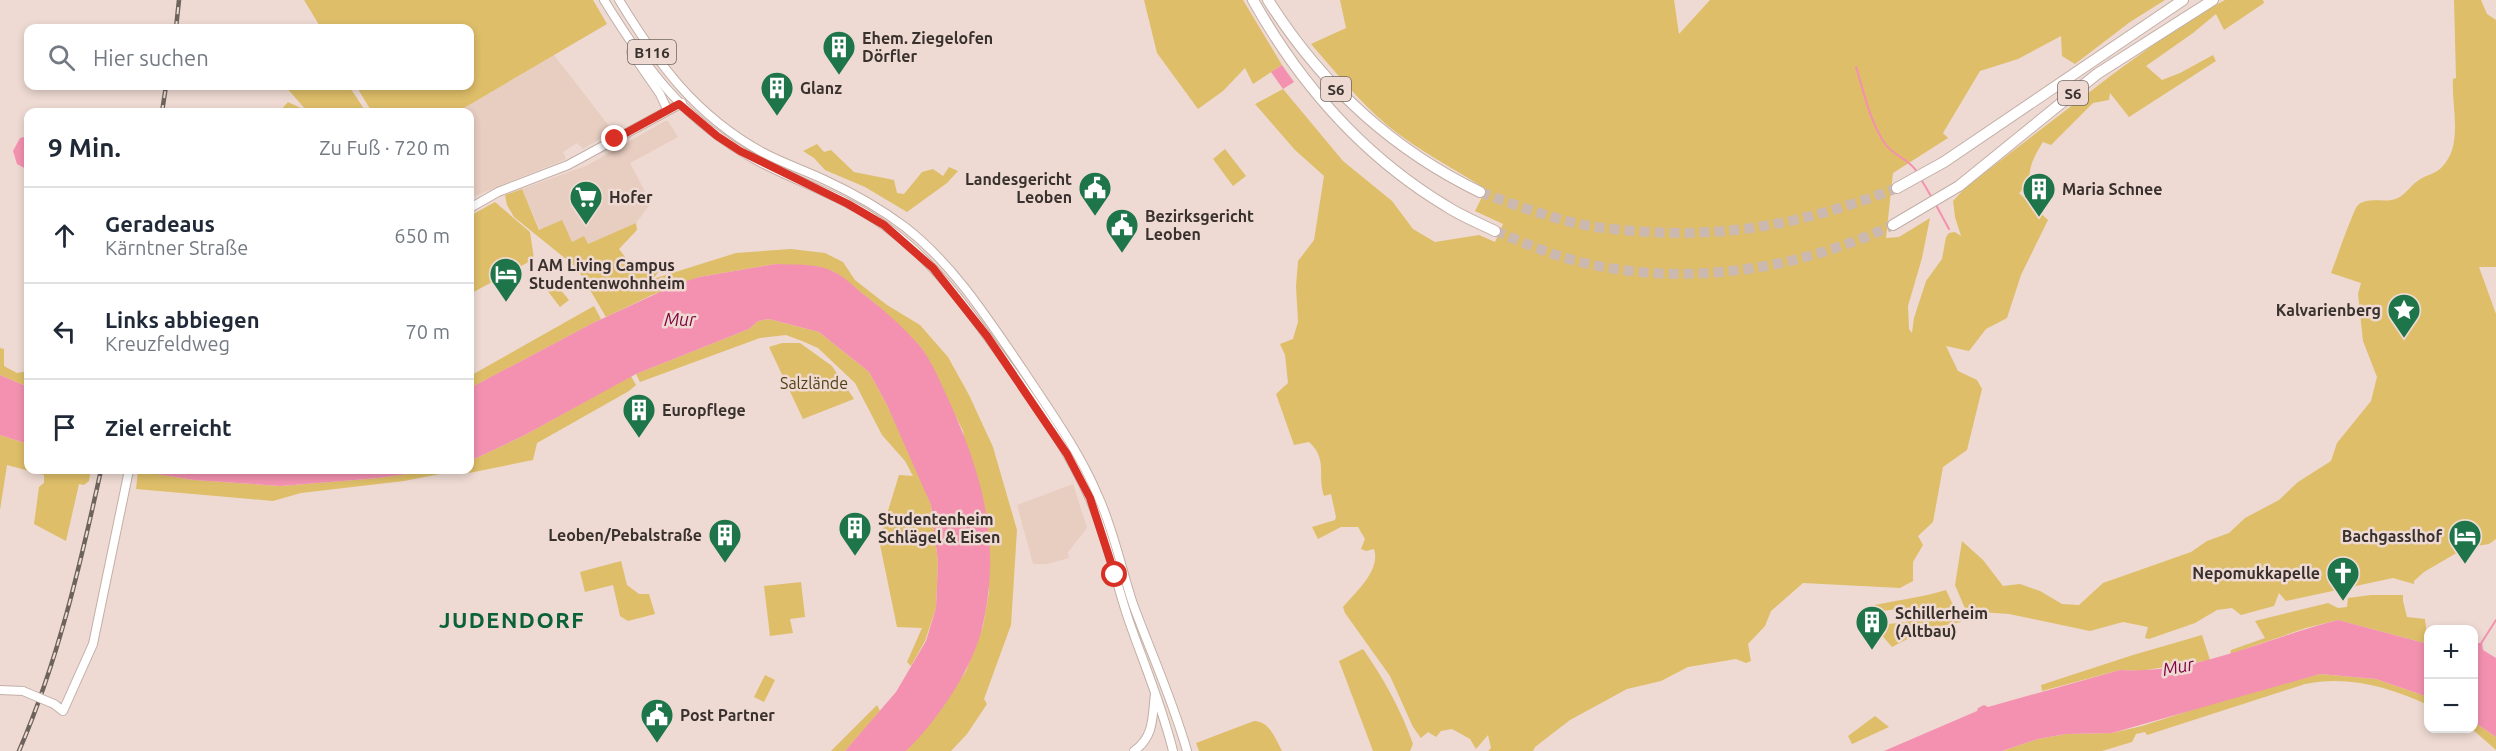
<!DOCTYPE html>
<html lang="de">
<meta charset="utf-8">
<style>
:root{--surface:#fff;--page:#f6f6f7;--text:#1f2937;--muted:#747a83;--line:#e0e1e3}
body{margin:0;font-family:Ubuntu,sans-serif;background:var(--page);color:var(--text)}
.controls{position:absolute;right:18px;bottom:18px;display:grid;overflow:hidden;border-radius:12px;box-shadow:0 3px 9px #0003}
.controls button{width:54px;height:54px;display:grid;place-items:center;padding:0;border:0;border-bottom:2px solid var(--line);background:var(--surface);color:var(--text);font:30px sans-serif}
.stop{position:absolute;width:18px;height:18px;margin:-14px;border:4px solid #d93025;border-radius:50%;background:#fff}
.stop.end{background:#d93025;border-color:#fff;box-shadow:0 2px 6px #0008}
.list{margin:0;padding:0;list-style:none}
h2{display:flex;justify-content:space-between;align-items:center;height:78px;margin:0;padding:0 24px;font-size:26px}
h2 small{font-size:20px;font-weight:400;color:var(--muted)}
.list li{display:grid;grid-template-columns:39px 1fr auto;gap:18px;align-items:center;box-sizing:border-box;height:96px;padding:0 24px;border-top:2px solid var(--line)}
.list b{display:block;font-size:22px;white-space:nowrap}
.list p{margin:0;font-size:20px;white-space:nowrap;color:var(--muted)}
.list em{font-size:20px;font-style:normal;color:var(--muted)}
.icon{flex:none;width:33px;height:33px;fill:none;stroke:currentColor;stroke-width:2;stroke-linecap:round;stroke-linejoin:round}
.map{position:relative;flex:none;width:2496px;height:751px;overflow:hidden}
.search{position:absolute;background:var(--surface);box-shadow:0 3px 9px #0003;left:24px;top:24px;width:450px;height:66px;display:flex;align-items:center;gap:15px;box-sizing:border-box;padding:0 21px;border-radius:12px;color:var(--muted);font-size:22px}
.panel{position:absolute;background:var(--surface);box-shadow:0 3px 9px #0003;left:24px;top:108px;width:450px;height:366px;border-radius:12px}
.map>svg:first-child{display:block}
.built{fill:#e8cdc1}
.green{fill:#debe69}
.water{fill:#f491b1}
.lines{fill:none;stroke-linecap:round;stroke-linejoin:round}
.stream{stroke:#f491b1;stroke-width:2}
.highway-tunnel{stroke:#cab8b1;stroke-width:10;stroke-dasharray:10 5;stroke-linecap:butt}
.major-casing{stroke:#c2afa7;stroke-width:10}
.highway-casing{stroke:#c2afa7;stroke-width:12}
.major{stroke:#fff;stroke-width:8}
.highway{stroke:#fff;stroke-width:10}
.rail-casing{stroke:#6d635d;stroke-width:4.5}
.rail{stroke:#eedad2;stroke-width:2;stroke-dasharray:7;stroke-linecap:butt}
.major-bridge-casing{stroke:#c2afa7;stroke-width:10;stroke-linecap:butt}
.major-bridge{stroke:#fff;stroke-width:8}
.route{stroke:#d93025;stroke-width:8}
.labels{text-anchor:middle;dominant-baseline:central;stroke-width:5;stroke-linejoin:round;paint-order:stroke}
.shield{fill:#eedad2;stroke:#6f645e;stroke-width:1.5}
.shield-label{font-size:15px;font-weight:bold;fill:#38312d}
.poi-label{font-size:16px;font-weight:bold;fill:#38312d;stroke:#eedad2;text-anchor:start}
.park-label{font-size:16px;fill:#4f4016;stroke:#eedad2}
.water-label{font-size:18px;font-style:italic;fill:#820844;stroke:#eedad2}
.district-label{font-size:22px;font-weight:bold;letter-spacing:1.5px;fill:#0a613a;stroke:#eedad2}
</style>
<div class="map">
<svg width="2496" height="751" viewBox="0 0 2496 751">
<rect width="100%" height="100%" fill="#eedad2"/>
<!-- built -->
<g class="built">
<polygon points="554,55 613,131 583,149 577,143 563,152 566,159 470,198 470,112 457,112"/>
<polygon points="665,121 668,121 678,137 630,163 651,203 636,223 588,244 572,242 540,230 522,189 588,165"/>
<polygon points="1073,484 1087,528 1068,552 1069,558 1047,564 1033,564 1017,505"/>
</g>
<!-- green -->
<g class="green">
<polygon points="304,0 593,0 607,24 457,112 372,112 356,86 470,86 470,28 321,28"/>
<polygon points="1144,0 1243,0 1282,65 1253,84 1245,68 1223,91 1198,109 1157,53"/>
<path d="M 1340,0 L 1674,0 L 1679,34 L 1710,0 L 2165,0 L 2130,22 L 2075,64 L 2062,56 L 2061,36 L 2018,59 L 1980,71 L 1943,133 L 1948,138 L 1893,173 L 1886,238 L 1899,237 L 1930,218 L 1922,258 L 1908,306 L 1909,329 L 1912,333 L 1914,318 L 1926,281 L 1942,259 L 1946,237 L 1949,233 L 1955,232 L 1961,236 L 1955,217 L 1953,201 L 1966,187 L 2113,74 L 2160,40 L 2212,7 L 2225,0 L 2263,0 L 2264,3 L 2224,30 L 2216,14 L 2193,33 L 2146,66 L 2162,80 L 2180,73 L 2213,55 L 2216,61 L 2129,117 L 2110,93 L 2109,100 L 2093,103 L 2051,145 L 2043,142 C 2034,156 2029,166 2029,183 L 2019,193 L 2048,220 L 2021,275 L 2007,318 L 1986,329 L 1969,351 L 1946,346 L 1958,371 L 1977,380 L 1982,389 L 1967,450 L 1943,467 L 1933,522 L 1918,536 L 1923,545 L 1913,562 L 1913,581 L 1900,588 L 1803,583 L 1771,611 L 1765,626 L 1748,644 L 1751,661 L 1746,663 L 1736,659 L 1688,667 L 1661,681 L 1627,689 L 1570,720 L 1535,747 L 1533,751 L 1488,751 L 1491,748 L 1488,735 L 1476,749 L 1470,739 L 1452,729 L 1441,731 L 1436,737 L 1428,732 L 1421,738 L 1413,727 L 1390,676 L 1345,613 L 1343,607 C 1356,592 1381,570 1374,549 L 1366,551 L 1361,549 L 1365,539 L 1358,527 L 1341,527 L 1318,539 L 1312,527 L 1335,520 L 1336,517 L 1331,494 L 1324,496 C 1317,475 1328,459 1309,442 L 1294,445 L 1276,394 L 1288,383 L 1285,355 L 1280,344 L 1293,339 L 1298,322 L 1296,286 L 1298,261 L 1314,240 L 1324,176 L 1295,150 L 1255,104 L 1283,89 L 1343,161 L 1392,201 L 1413,229 L 1435,242 L 1479,235 L 1495,242 L 1503,224 L 1475,211 L 1486,189 C 1454,169 1418,150 1388,126 C 1359,101 1336,73 1311,44 L 1346,28 Z"/>
<path d="M 2454,0 L 2481,0 L 2487,14 L 2496,20 L 2496,267 L 2479,267 L 2496,314 L 2496,539 L 2489,544 L 2465,548 L 2424,572 L 2414,581 L 2414,584 L 2393,578 L 2286,601 L 2279,593 L 2274,606 L 2241,615 L 2232,608 L 2217,610 L 2195,623 L 2149,639 L 2145,638 L 2148,627 L 2123,622 L 2090,631 L 2009,614 L 1966,611 L 1955,585 L 1962,541 L 1983,560 L 2003,586 L 2020,584 L 2040,591 L 2062,604 L 2079,605 L 2103,583 L 2191,552 L 2207,541 L 2229,533 L 2245,518 L 2279,500 L 2298,482 L 2331,461 L 2337,443 L 2371,401 L 2377,377 L 2363,341 L 2358,294 L 2361,283 L 2331,273 C 2335,263 2354,208 2358,205 C 2369,196 2386,204 2398,198 C 2406,194 2411,185 2419,180 C 2426,175 2436,174 2442,167 C 2464,145 2451,106 2453,79 L 2456,78 Z"/>
<polygon points="285,86 349,86 366,112 279,112 288,102 307,111"/>
<polygon points="817,144 824,152 831,150 854,172 894,180 897,193 904,194 922,172 933,169 943,176 949,167 958,171 947,183 907,212 865,187 825,170 814,158 803,151"/>
<polygon points="1225,149 1246,176 1233,186 1213,159"/>
<polygon points="522,189 539,230 562,220 572,242 584,236 588,244 636,223 637,230 619,249 629,262 659,271 653,279 736,253 791,249 825,253 843,262 855,280 887,305 920,325 948,357 969,395 993,447 1017,530 1011,625 984,699 987,704 967,734 951,751 906,751 935,716 966,671 983,626 989,592 963,431 923,350 876,304 834,272 776,264 699,277 652,295 606,317 577,268 514,217 507,205 505,195"/>
<polygon points="495,202 530,232 534,259 470,294 470,216"/>
<polygon points="555,283 569,300 560,307 547,290"/>
<polygon points="594,306 601,319 470,388 470,376"/>
<polygon points="769,319 819,332 869,372 887,405 916,467 931,505 938,562 936,608 925,641 911,666 907,662 922,628 897,627 879,540 899,475 913,476 905,461 882,435 855,383 818,348 802,341 786,335 760,338 640,382 636,374 749,329 758,321"/>
<polygon points="782,343 800,343 832,366 854,399 803,419 769,347"/>
<polygon points="0,348 4,349 4,366 17,373 28,371 28,387 0,375"/>
<polygon points="631,376 636,385 629,391 537,443 533,460 469,473 470,461 523,436"/>
<polygon points="0,435 28,444 28,470 91,470 89,481 84,485 79,484 66,541 34,524 39,487 44,483 44,475 7,465 0,510"/>
<polygon points="435,470 440,470 440,474 404,481 301,493 273,501 136,489 138,471 194,480 281,486 379,478"/>
<polygon points="621,561 627,585 639,594 649,594 655,614 628,621 620,616 613,585 585,592 580,572"/>
<polygon points="801,582 805,617 790,619 793,633 770,636 764,586"/>
<path d="M 1946,590 L 1961,622 L 1927,629 L 1892,647 L 1879,632 L 1879,625 L 1907,622 L 1906,608 L 1866,613 L 1864,607 C 1892,601 1920,598 1946,590 Z"/>
<polygon points="2371,595 2403,595 2403,601 2407,617 2425,619 2428,644 2338,620 2306,628 2230,654 2231,650 2265,638 2255,621 2328,603 2338,608 2347,607 2348,598"/>
<polygon points="2202,635 2210,660 2140,671 2120,670 2042,691 2041,685 2133,655"/>
<path d="M 1363,649 C 1384,679 1401,710 1413,744 L 1410,751 L 1373,751 L 1339,661 Z"/>
<path d="M 2320,674 L 2376,679 L 2428,697 L 2428,705 C 2390,687 2347,675 2305,684 L 2147,735 L 2145,732 L 2136,734 L 2132,742 L 2102,751 L 2002,751 L 2038,739 L 2066,734 L 2112,733 L 2142,726 L 2223,700 Z"/>
<polygon points="765,675 775,680 764,702 754,697"/>
<polygon points="877,705 880,711 845,751 831,751"/>
<polygon points="1875,716 1889,727 1852,744 1848,736"/>
<path d="M 1254,721 C 1270,721 1275,739 1282,751 L 1199,751 L 1196,743 Z"/>
<polygon points="2474,722 2496,737 2496,750 2472,729 2474,728"/>
</g>
<!-- water -->
<g class="water">
<polygon points="1282,65 1294,82 1283,89 1271,72"/>
<polygon points="28,136 28,170 17,164 13,151 20,138"/>
<path d="M 776,264 C 795,265 817,263 834,272 C 845,277 854,287 863,294 C 881,307 910,333 923,350 C 934,366 942,386 950,403 C 983,476 1001,544 983,624 C 974,667 938,720 906,751 L 845,751 L 896,692 L 926,641 L 936,608 L 938,562 L 931,505 L 887,405 L 869,372 L 819,332 L 769,319 L 758,321 L 749,329 L 636,374 L 523,436 L 470,461 L 470,388 L 593,323 L 675,285 L 699,277 Z"/>
<polygon points="0,375 28,387 28,444 0,435"/>
<polygon points="130,470 435,470 379,478 281,486 194,480"/>
<path d="M 2338,620 L 2428,644 L 2428,697 L 2376,679 L 2320,674 L 2112,733 L 2066,734 L 2038,739 L 2002,751 L 1884,751 L 1977,711 L 1978,708 L 1984,705 L 1988,707 L 2120,670 C 2196,675 2266,638 2338,620 Z"/>
<polygon points="2476,643 2482,643 2483,650 2496,658 2496,737 2474,722 2474,646"/>
</g>
<g class="lines">
<!-- stream -->
<g class="stream">
<path d="M 1856,67 C 1864,92 1870,123 1886,145 C 1895,157 1910,159 1917,172"/>
<polyline points="1921,179 1932,198"/>
<polyline points="1936,205 1949,229"/>
<polyline points="2480,645 2496,620"/>
</g>
<!-- highway-tunnel -->
<g class="highway-tunnel">
<path d="M 1480,192 C 1509,203 1537,213 1567,221 C 1589,227 1611,229 1634,231 C 1729,239 1809,222 1897,188"/>
<path d="M 1495,231 C 1516,239 1537,249 1559,256 C 1668,290 1791,273 1893,225"/>
</g>
<!-- major casing -->
<g class="major-casing">
<g id="major">
<path d="M 604,0 C 647,70 684,121 758,161 C 800,183 847,198 885,226 C 936,262 972,315 1008,365 C 1038,408 1069,451 1090,499 C 1107,538 1115,580 1129,621 C 1144,664 1162,706 1173,751"/>
<path d="M 619,0 C 658,64 695,115 762,152 C 782,163 804,170 825,180 C 853,193 880,208 905,227 C 954,265 988,319 1023,370 C 1050,411 1079,451 1098,496 C 1114,531 1121,568 1133,604 C 1151,653 1173,701 1187,751"/>
<polyline points="634,46 631,52 660,94 667,109"/>
<polyline points="470,208 498,192 568,165 682,103"/>
<polyline points="0,690 23,691"/>
<polyline points="54,704 63,711 93,644 129,470"/>
<path d="M 1134,751 C 1155,736 1152,716 1155,694"/>
</g>
</g>
<!-- highway casing -->
<g class="highway-casing">
<g id="highway">
<path d="M 1253,0 C 1300,84 1363,156 1446,206 C 1461,216 1479,223 1495,231"/>
<path d="M 1268,0 C 1321,84 1391,149 1480,192"/>
<polyline points="1897,188 1944,162 2183,0"/>
<polyline points="1893,225 1959,186 2097,74 2213,0"/>
</g>
</g>
<!-- major -->
<use href="#major" class="major"/>
<!-- highway -->
<use href="#highway" class="highway"/>
<!-- rail casing -->
<g class="rail-casing">
<g id="rail">
<polyline points="176,28 179,0"/>
<polyline points="162,112 166,86"/>
<path d="M 19,751 C 58,661 80,566 101,470"/>
</g>
</g>
<!-- rail -->
<use href="#rail" class="rail"/>
<!-- major-bridge casing -->
<g class="major-bridge-casing">
<polyline id="major-bridge" points="23,691 54,704"/>
</g>
<!-- major-bridge -->
<use href="#major-bridge" class="major-bridge"/>
</g>
<g class="lines">
<!-- route -->
<polyline class="route" points="615,139 679,104 717,136 740,151 848,204 884,225 933,268 987,336 1067,454 1090,498 1115,575"/>
</g>
<!-- icons -->
<defs>
<g id="building-pin" transform="scale(1.725)"><path d="M0 17L-7.5 6A9.5 9.5 0 1 1 7.5 6Z" fill="#1d7549" stroke="#eedad2"/><path d="M-4-6H4V6H1V3H-1V6H-4ZM-2.5-4.3h1.7v1.8h-1.7ZM.8-4.3h1.7v1.8H.8ZM-2.5-1h1.7V.8h-1.7ZM.8-1h1.7V.8H.8Z" fill="#fff"/></g>
<g id="civic-pin" transform="scale(1.725)"><path d="M0 17L-7.5 6A9.5 9.5 0 1 1 7.5 6Z" fill="#1d7549" stroke="#eedad2"/><path d="M-.6-6.5H3V-4.5H.6V-3L4-1V1h2V6H-6V1h2V-1L-.6-3ZM-1.2 2.5V6h2.4V2.5Z" fill="#fff"/></g>
<g id="supermarket-pin" transform="scale(1.725)"><path d="M0 17L-7.5 6A9.5 9.5 0 1 1 7.5 6Z" fill="#1d7549" stroke="#eedad2"/><path d="M-6-5.5h2.5l.6 2H6L4.5 2H-2.5L-4.4-4H-6ZM-1.5 3.2a1.3 1.3 0 1 0 .1 0ZM3 3.2a1.3 1.3 0 1 0 .1 0Z" fill="#fff"/></g>
<g id="hotel-pin" transform="scale(1.725)"><path d="M0 17L-7.5 6A9.5 9.5 0 1 1 7.5 6Z" fill="#1d7549" stroke="#eedad2"/><path d="M-6-4.5h1.5V1H6V5H4.5V3h-9V5H-6ZM-4 0a1.8 1.8 0 1 1 3.6 0ZM.5 0V-2.5h3Q6-2.5 6 0Z" fill="#fff"/></g>
<g id="sight-pin" transform="scale(1.725)"><path d="M0 17L-7.5 6A9.5 9.5 0 1 1 7.5 6Z" fill="#1d7549" stroke="#eedad2"/><path d="M0-6L1.8-2.2L6-1.7L2.9 1.2L3.7 5.4L0 3.3L-3.7 5.4L-2.9 1.2L-6-1.7L-1.8-2.2Z" fill="#fff"/></g>
<g id="church-pin" transform="scale(1.725)"><path d="M0 17L-7.5 6A9.5 9.5 0 1 1 7.5 6Z" fill="#1d7549" stroke="#eedad2"/><path d="M-1.2-6h2.4v3.5h3.3v2.4h-3.3V6h-2.4V-.1h-3.3v-2.4h3.3Z" fill="#fff"/></g>
</defs>
<g fill-rule="evenodd">
<use href="#building-pin" x="839" y="47"/>
<use href="#building-pin" x="777" y="88"/>
<use href="#civic-pin" x="1095" y="188"/>
<use href="#building-pin" x="2039" y="189"/>
<use href="#supermarket-pin" x="586" y="197"/>
<use href="#civic-pin" x="1122" y="225"/>
<use href="#hotel-pin" x="506" y="274"/>
<use href="#sight-pin" x="2404" y="310"/>
<use href="#building-pin" x="639" y="410"/>
<use href="#building-pin" x="855" y="528"/>
<use href="#building-pin" x="725" y="535"/>
<use href="#hotel-pin" x="2465" y="536"/>
<use href="#church-pin" x="2343" y="573"/>
<use href="#building-pin" x="1872" y="622"/>
<use href="#civic-pin" x="657" y="715"/>
</g>
<g class="labels">
<!-- shield labels -->
<g class="shield">
<rect x="628" y="40" width="48" height="24" rx="4.5"/>
<rect x="1321" y="77" width="30" height="24" rx="4.5"/>
<rect x="2058" y="81" width="30" height="24" rx="4.5"/>
</g>
<g class="shield-label">
<text x="652" y="52">B116</text>
<text x="1336" y="89">S6</text>
<text x="2073" y="93">S6</text>
</g>
<!-- poi labels -->
<g class="poi-label">
<text x="862" y="38">Ehem. Ziegelofen<tspan x="862" dy="18">Dörfler</tspan></text>
<text x="800" y="88">Glanz</text>
<text x="1072" y="179" text-anchor="end">Landesgericht<tspan x="1072" dy="18">Leoben</tspan></text>
<text x="2062" y="189">Maria Schnee</text>
<text x="609" y="197">Hofer</text>
<text x="1145" y="216">Bezirksgericht<tspan x="1145" dy="18">Leoben</tspan></text>
<text x="529" y="265">I AM Living Campus<tspan x="529" dy="18">Studentenwohnheim</tspan></text>
<text x="2381" y="310" text-anchor="end">Kalvarienberg</text>
<text x="662" y="410">Europflege</text>
<text x="878" y="519">Studentenheim<tspan x="878" dy="18">Schlägel &amp; Eisen</tspan></text>
<text x="702" y="535" text-anchor="end">Leoben/Pebalstraße</text>
<text x="2442" y="536" text-anchor="end">Bachgasslhof</text>
<text x="2320" y="573" text-anchor="end">Nepomukkapelle</text>
<text x="1895" y="613">Schillerheim<tspan x="1895" dy="18">(Altbau)</tspan></text>
<text x="680" y="715">Post Partner</text>
</g>
<!-- park labels -->
<g class="park-label">
<text x="814" y="383">Salzlände</text>
</g>
<!-- water labels -->
<g class="water-label">
<text x="680" y="319">Mur</text>
<text transform="translate(2178 666) rotate(-11)">Mur</text>
</g>
<!-- district labels -->
<g class="district-label">
<text x="512" y="619">JUDENDORF</text>
</g>
</g>
</svg>
<div class="controls">
<button>+</button>
<button>−</button>
</div>
<div class="stop" style="left:1115px;top:575px"></div>
<div class="stop end" style="left:615px;top:139px"></div>
<div class="search"><svg class="icon" aria-label="search" viewBox="0 0 24 24"><circle cx="10" cy="10" r="6"/><path d="M15 15l6 6"/></svg>Hier suchen</div>
<section class="panel">
<h2>9 Min.<small>Zu Fuß · 720 m</small></h2>
<ul class="list">
<li><svg class="icon" aria-label="ahead" viewBox="0 0 24 24"><path d="M12 20V5M6 11l6-6 6 6"/></svg><div><b>Geradeaus</b><p>Kärntner Straße</p></div><em>650 m</em></li>
<li><svg class="icon" aria-label="left" viewBox="0 0 24 24"><path d="M17 20v-9H6M10 6l-5 5 5 5"/></svg><div><b>Links abbiegen</b><p>Kreuzfeldweg</p></div><em>70 m</em></li>
<li><svg class="icon" aria-label="arrive" viewBox="0 0 24 24"><path d="M6 21V4h12l-3 4 3 4H6"/></svg><div><b>Ziel erreicht</b></div></li>
</ul>
</section>
</div>
